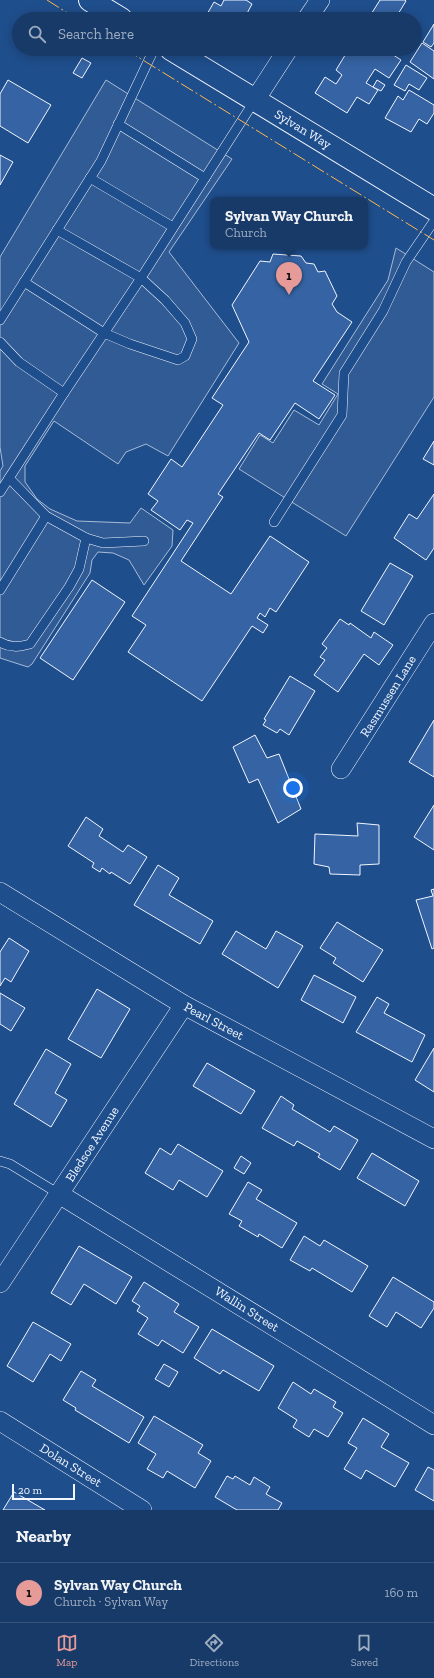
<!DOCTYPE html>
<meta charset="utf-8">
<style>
:root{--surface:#173a69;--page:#244571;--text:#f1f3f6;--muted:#9eadc0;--line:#36547d;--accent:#e69b98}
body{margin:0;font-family:"Zilla Slab",serif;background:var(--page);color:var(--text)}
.scale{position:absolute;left:12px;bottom:10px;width:63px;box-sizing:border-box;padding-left:4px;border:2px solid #f2f6ff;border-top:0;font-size:11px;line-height:14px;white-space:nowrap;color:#f2f6ff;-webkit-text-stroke:3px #1f4e8c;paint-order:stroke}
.you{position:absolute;left:293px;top:788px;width:14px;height:14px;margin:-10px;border:3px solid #fff;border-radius:50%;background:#1a73e8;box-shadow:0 0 0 6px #1a73e833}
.badge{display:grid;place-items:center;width:26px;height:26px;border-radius:50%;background:var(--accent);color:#111;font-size:13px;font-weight:700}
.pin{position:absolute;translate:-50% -33px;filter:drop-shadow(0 1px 2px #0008)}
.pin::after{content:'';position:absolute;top:21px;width:14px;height:12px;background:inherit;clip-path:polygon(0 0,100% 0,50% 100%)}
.popup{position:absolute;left:210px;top:197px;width:158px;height:52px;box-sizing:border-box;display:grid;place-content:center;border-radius:8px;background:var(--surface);filter:drop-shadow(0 1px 3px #0005);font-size:13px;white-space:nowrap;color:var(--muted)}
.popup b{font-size:15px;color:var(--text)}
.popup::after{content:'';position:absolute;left:50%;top:100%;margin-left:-8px;border:8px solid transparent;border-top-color:var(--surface)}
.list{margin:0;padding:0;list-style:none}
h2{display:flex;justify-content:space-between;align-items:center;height:52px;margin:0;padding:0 16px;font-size:17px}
h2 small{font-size:13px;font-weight:400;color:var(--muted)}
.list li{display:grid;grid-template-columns:26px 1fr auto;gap:12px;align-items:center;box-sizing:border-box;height:60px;padding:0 16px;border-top:1px solid var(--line)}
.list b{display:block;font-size:15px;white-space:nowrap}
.list p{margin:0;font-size:13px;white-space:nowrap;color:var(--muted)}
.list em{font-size:13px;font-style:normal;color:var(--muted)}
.icon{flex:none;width:22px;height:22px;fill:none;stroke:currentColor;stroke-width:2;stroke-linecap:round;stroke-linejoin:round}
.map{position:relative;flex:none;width:434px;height:1510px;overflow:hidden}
.search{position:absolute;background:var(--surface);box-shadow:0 2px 10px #0003;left:12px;right:12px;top:12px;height:44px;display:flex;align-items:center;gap:10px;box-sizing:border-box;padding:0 14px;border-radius:22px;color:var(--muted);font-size:15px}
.sheet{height:112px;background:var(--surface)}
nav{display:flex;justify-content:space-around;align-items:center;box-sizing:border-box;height:56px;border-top:1px solid var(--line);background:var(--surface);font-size:11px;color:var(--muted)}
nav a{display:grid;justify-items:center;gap:2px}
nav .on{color:var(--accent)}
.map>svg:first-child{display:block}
.parking{fill:#305b95;stroke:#a8bbd7}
.building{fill:#3563a3;stroke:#f2f6ff}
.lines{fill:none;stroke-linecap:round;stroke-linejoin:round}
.lane-casing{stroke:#f2f6ff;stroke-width:10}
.street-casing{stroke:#f2f6ff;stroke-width:20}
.secondary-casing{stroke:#f2f6ff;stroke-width:24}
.lane{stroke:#1f4e8c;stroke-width:9}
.street{stroke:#1f4e8c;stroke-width:19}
.secondary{stroke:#1f4e8c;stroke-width:22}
.power{stroke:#ffb74d;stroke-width:1;stroke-dasharray:14 3 2 3;stroke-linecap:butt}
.labels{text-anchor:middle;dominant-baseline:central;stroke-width:3;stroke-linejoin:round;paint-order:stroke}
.street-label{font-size:13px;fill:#f2f6ff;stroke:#1f4e8c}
</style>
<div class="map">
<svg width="434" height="1510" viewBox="0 0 434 1510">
<rect width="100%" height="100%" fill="#1f4e8c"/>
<!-- parking -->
<g class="parking">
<polygon points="106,80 232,159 169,252 239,343 168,456 146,444 126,452 118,464 54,421 25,466 25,482 37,499 50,509 77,521 130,523 141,508 173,530 172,546 144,585 129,560 113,553 98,552 92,560 90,573 32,664 28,667 0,658 0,471 3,466 0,447 0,257"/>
<polygon points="396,248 434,272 434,397 346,536 239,469 260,435 273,443 294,410 319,425 338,394 322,384 388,280"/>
</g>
<!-- building -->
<g class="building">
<polygon points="224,0 246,0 252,4 244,19 212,19 206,16 214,2 221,6"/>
<polygon points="380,0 405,0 406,1 395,19 368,19"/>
<polygon points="434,24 434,43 431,47 423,42"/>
<polygon points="422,43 434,51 434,79 410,62"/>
<polygon points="343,49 384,49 401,60 389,78 375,69 366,83 378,90 369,104 357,97 347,113 315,93 325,77 336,84 342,75 336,70 347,52"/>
<polygon points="391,49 406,49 402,55"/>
<polygon points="82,58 91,63 82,78 73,73"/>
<polygon points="406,65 427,78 419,90 409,84 405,91 394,85"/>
<polygon points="8,80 51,105 28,143 0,126 0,94"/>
<polygon points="377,80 385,85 381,91 373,87"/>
<polygon points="409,90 434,105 434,113 427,124 419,119 411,132 385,118 398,96 403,100"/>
<polygon points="0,155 13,162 0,185"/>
<polygon points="273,254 301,256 306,263 314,264 318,272 325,271 337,296 332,304 337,312 352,322 313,381 335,395 319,419 295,403 270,440 259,433 218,494 223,497 181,561 231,594 270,536 309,562 276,612 270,608 265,617 260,613 257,618 268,625 263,633 252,626 202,701 128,652 146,625 132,616 193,523 187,520 180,530 151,510 158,501 148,494 171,459 182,467 223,405 212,398 249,342 232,305 260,261 270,262"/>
<polygon points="434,441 434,465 423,459"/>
<polygon points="434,494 434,548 426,560 394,538 409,514 417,519"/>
<polygon points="390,563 413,576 384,625 361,611"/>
<polygon points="92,580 125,602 73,680 40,658"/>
<polygon points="340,619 349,625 350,623 371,638 374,632 393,645 379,665 364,654 338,692 314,675 325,660 320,657 327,648 322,644"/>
<polygon points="290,676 315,691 289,735 280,729 277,733 263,725 266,720 264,719"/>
<polygon points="434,720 434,777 409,762"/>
<polygon points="255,735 267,758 279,754 301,809 278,823 258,779 249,783 233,747"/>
<polygon points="434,805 434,850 414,837"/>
<polygon points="86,817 103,829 99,836 123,852 128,845 147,857 130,884 111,872 110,874 102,868 100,872 92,867 94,863 68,846"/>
<polygon points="357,823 379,825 379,864 360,865 360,875 330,874 329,867 314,864 315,834 358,836"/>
<polygon points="158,865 179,878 169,895 213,921 200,944 134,905"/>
<polygon points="434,889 434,948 432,949 416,900 433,896 431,890"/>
<polygon points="337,922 383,950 363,982 333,963 336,958 320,948"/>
<polygon points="236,931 266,949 276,931 303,946 278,988 222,954"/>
<polygon points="9,938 29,951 11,982 5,978 0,986 0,952"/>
<polygon points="314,975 356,997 343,1023 301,1000"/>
<polygon points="97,989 130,1009 101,1058 68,1039"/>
<polygon points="0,993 25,1008 11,1031 0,1024"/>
<polygon points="377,997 389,1004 384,1013 425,1035 412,1062 356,1032"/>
<polygon points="434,1048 434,1092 415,1080"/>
<polygon points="46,1049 71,1064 55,1093 67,1100 51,1127 14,1104"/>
<polygon points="207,1063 255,1091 241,1114 193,1086"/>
<polygon points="281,1096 294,1105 292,1109 330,1132 334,1126 358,1140 340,1170 318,1157 320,1154 297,1141 294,1146 262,1128"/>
<polygon points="178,1144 223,1171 207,1197 179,1180 173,1190 145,1173 160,1148 171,1155"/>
<polygon points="372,1153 419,1181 405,1206 357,1178"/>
<polygon points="241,1156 251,1163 244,1174 234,1168"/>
<polygon points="248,1182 262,1190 256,1199 297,1223 282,1248 259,1234 258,1237 239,1226 242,1221 229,1214"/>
<polygon points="304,1236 320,1246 324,1240 368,1266 352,1292 312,1268 310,1271 290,1260"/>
<polygon points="79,1246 132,1277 116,1304 84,1284 71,1305 51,1293"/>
<polygon points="393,1277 434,1302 434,1308 421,1328 396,1312 387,1327 369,1316"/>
<polygon points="144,1282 179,1304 174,1312 199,1327 183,1353 162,1340 158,1346 138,1334 148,1318 137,1311 140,1306 132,1301"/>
<polygon points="33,1322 71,1344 61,1361 50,1354 33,1382 7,1366"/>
<polygon points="212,1329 274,1366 259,1391 223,1370 220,1374 194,1358"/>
<polygon points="164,1364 178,1372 169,1387 155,1379"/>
<polygon points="81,1371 96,1380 92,1386 144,1417 129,1443 75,1410 76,1408 63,1400"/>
<polygon points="293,1382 311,1394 314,1389 336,1402 333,1407 343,1413 328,1437 314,1429 309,1437 293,1427 297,1420 278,1408"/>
<polygon points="154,1416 203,1445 198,1453 211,1461 195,1488 167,1471 163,1478 147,1469 156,1454 138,1443"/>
<polygon points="363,1418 389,1434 381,1447 409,1463 395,1487 366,1470 361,1479 344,1469 357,1448 348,1443"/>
<polygon points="428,1467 434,1470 434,1501 415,1490"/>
<polygon points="227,1476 233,1479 235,1476 250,1485 254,1477 270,1487 266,1494 282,1503 278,1510 237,1510 215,1497"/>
<polygon points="14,1492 45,1510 3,1510"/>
</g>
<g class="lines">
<!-- lane casing -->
<g class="lane-casing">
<g id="lane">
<polyline points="118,124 205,178"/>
<polyline points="90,178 173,227"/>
<polyline points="24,282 104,333 130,344 178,360 185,356 192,339 185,323 165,300 141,278 57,230"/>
<polyline points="0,320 101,161 154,49"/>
<polyline points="0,342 19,362 64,393 141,278 255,100"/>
<polyline points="9,478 46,516 86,538 103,543 144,541"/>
<polyline points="0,492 64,393"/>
<polyline points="274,522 342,415 344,373 383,311 406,262 434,221"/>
<polyline points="0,590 46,516"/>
<path d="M 0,642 C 10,648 19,647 30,644 L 69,587 L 79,569 L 86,538"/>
<polyline points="0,1161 10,1164 59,1194"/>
</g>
</g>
<!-- street casing -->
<g class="street-casing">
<g id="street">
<polyline points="307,19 320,0"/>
<polyline points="255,100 288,49"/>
<polyline points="341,769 434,623"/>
<polyline points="0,892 184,1005 434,1139"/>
<polyline points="59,1194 434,1425"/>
<polyline points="0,1283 184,1005"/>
<polyline points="0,1421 142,1510"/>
</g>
</g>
<!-- secondary casing -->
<g class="secondary-casing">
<g id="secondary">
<polyline points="90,0 121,19"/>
<polyline points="171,49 434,209"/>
</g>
</g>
<!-- lane -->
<use href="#lane" class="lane"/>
<!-- street -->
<use href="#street" class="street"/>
<!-- secondary -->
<use href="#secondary" class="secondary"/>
<!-- power -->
<g class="power">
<polyline points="47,0 77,19"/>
<polyline points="125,49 434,240"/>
</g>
</g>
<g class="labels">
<!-- street labels -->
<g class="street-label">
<text transform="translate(303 129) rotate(31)">Sylvan Way</text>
<text transform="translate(388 696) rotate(-58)">Rasmussen Lane</text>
<text transform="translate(214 1021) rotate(28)">Pearl Street</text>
<text transform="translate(92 1144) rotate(-57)">Bledsoe Avenue</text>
<text transform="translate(247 1309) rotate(32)">Wallin Street</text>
<text transform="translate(71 1465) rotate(32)">Dolan Street</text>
</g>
</g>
</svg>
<div class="scale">20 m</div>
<div class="you"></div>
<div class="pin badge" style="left:289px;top:295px">1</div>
<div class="popup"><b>Sylvan Way Church</b>Church</div>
<div class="search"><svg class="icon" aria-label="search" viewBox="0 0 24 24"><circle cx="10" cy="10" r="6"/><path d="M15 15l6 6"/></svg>Search here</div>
</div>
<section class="sheet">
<h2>Nearby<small></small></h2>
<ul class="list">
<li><span class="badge">1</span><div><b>Sylvan Way Church</b><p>Church · Sylvan Way</p></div><em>160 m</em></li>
</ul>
</section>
<nav>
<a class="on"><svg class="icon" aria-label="map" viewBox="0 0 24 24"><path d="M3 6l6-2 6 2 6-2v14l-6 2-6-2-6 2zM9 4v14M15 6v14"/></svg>Map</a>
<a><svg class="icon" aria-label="directions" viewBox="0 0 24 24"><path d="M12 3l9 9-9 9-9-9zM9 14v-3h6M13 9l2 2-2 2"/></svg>Directions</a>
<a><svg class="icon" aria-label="saved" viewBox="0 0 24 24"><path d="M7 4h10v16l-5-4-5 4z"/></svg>Saved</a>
</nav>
